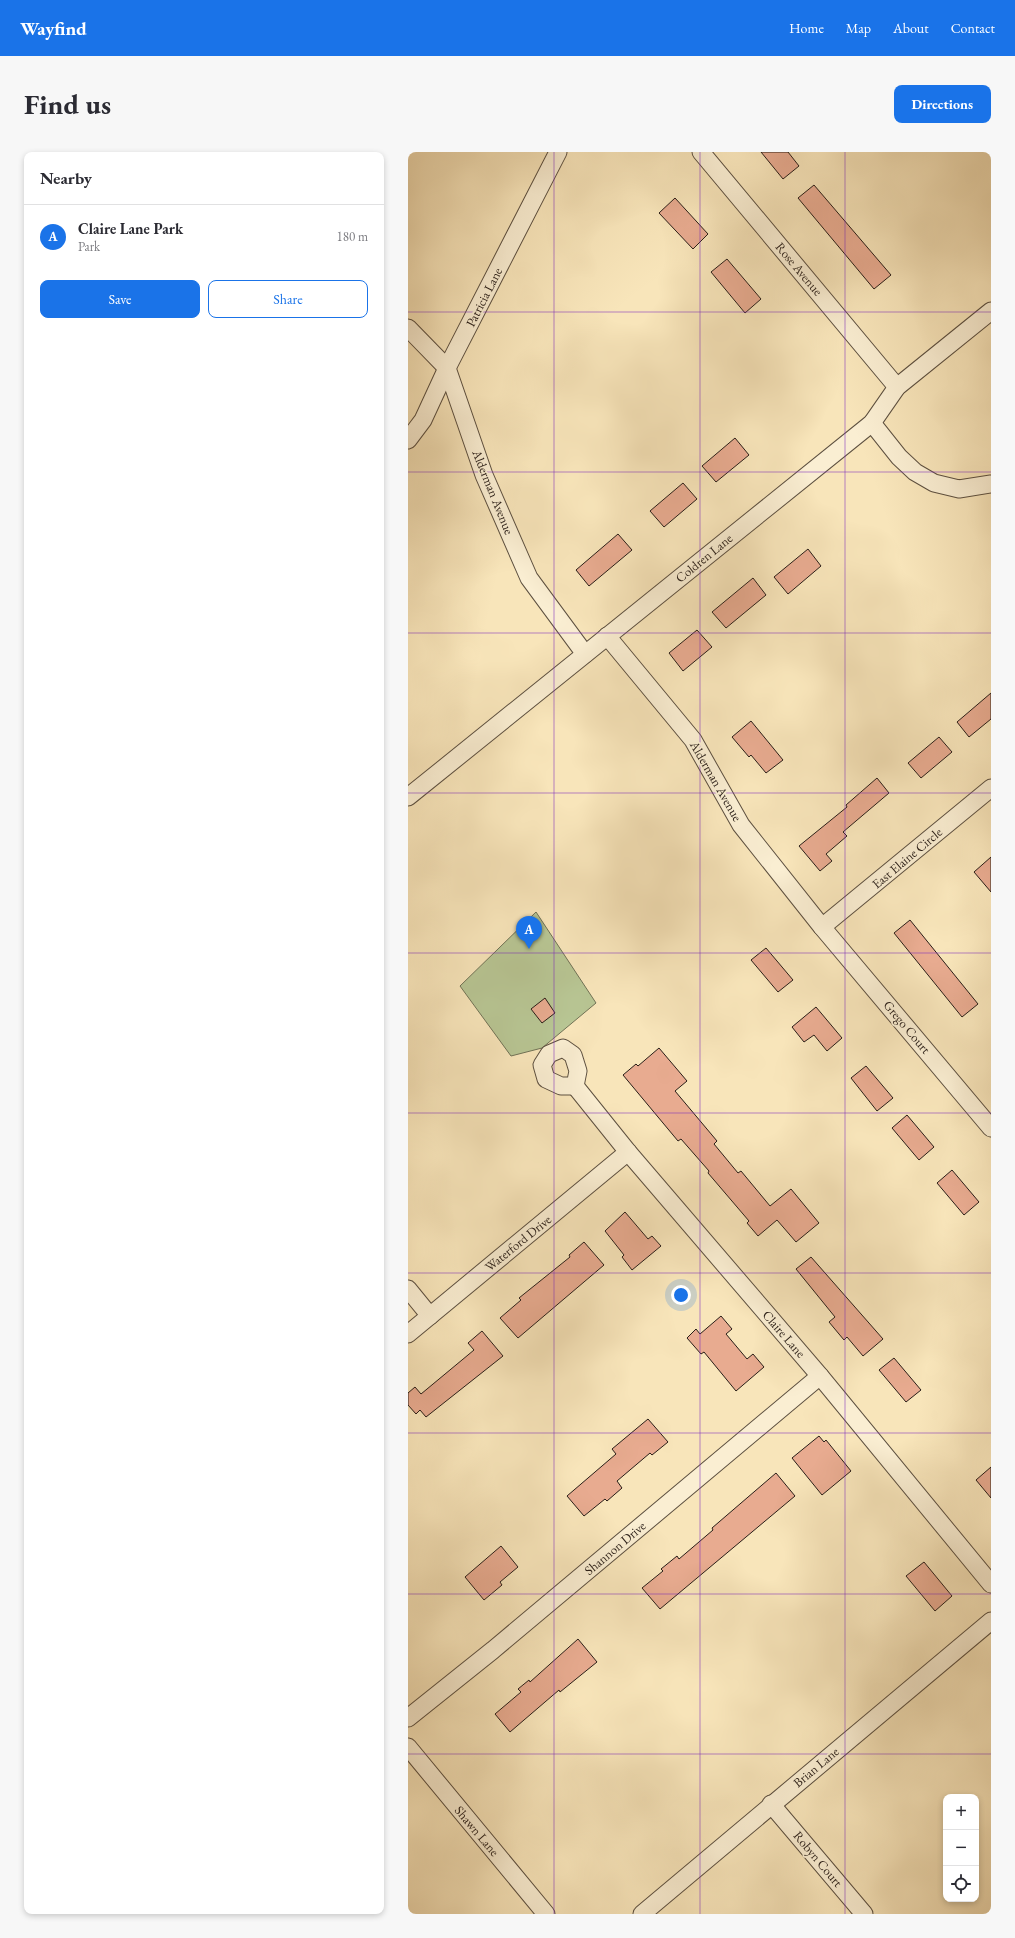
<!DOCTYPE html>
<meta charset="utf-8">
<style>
:root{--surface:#fff;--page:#f7f7f7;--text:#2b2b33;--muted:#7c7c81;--line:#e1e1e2;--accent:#1a73e8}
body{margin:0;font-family:"EB Garamond",serif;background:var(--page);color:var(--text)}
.controls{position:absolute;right:12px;bottom:12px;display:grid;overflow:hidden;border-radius:8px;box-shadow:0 2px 6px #0003}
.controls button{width:36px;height:36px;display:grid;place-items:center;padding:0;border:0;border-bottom:1px solid var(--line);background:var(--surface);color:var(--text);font:20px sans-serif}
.you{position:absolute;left:273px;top:1143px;width:14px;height:14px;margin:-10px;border:3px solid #fff;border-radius:50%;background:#1a73e8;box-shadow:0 0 0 6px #1a73e833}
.badge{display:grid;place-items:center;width:26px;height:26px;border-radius:50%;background:var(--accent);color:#fff;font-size:13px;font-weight:700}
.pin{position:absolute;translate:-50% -33px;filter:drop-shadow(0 1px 2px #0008)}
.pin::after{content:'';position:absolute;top:21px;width:14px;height:12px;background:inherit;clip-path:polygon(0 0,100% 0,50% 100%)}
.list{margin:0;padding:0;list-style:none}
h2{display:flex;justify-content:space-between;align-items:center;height:52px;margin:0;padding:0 16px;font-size:17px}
h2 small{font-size:13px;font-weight:400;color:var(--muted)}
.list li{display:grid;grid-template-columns:26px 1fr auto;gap:12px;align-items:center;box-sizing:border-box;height:64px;padding:0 16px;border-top:1px solid var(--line)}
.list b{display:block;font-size:15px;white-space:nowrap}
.list p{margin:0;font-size:13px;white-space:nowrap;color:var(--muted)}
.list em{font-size:13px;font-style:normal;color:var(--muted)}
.actions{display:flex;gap:8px;padding:12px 16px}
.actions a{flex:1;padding:9px 0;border:1px solid var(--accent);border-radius:8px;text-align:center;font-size:14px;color:var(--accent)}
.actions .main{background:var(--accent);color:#fff}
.icon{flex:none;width:22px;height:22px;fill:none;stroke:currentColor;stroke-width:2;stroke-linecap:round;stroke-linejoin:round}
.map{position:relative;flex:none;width:583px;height:1762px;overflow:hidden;border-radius:8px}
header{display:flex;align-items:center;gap:24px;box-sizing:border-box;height:56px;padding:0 20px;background:var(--accent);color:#fff}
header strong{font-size:19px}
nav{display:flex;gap:22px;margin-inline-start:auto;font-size:14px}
.intro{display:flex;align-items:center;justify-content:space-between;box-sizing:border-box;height:96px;padding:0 24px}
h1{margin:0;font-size:28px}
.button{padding:10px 18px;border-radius:8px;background:var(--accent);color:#fff;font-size:14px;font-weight:700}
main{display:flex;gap:24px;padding:0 24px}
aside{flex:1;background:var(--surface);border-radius:8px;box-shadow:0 2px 6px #0003}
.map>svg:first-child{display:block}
.green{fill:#b8c694;stroke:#707256}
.building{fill:#e8ab90;stroke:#291e18}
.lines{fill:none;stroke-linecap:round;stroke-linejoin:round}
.minor-casing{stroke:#5d5040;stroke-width:19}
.minor{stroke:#faeed2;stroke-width:17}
.grid{fill:none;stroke:#7b2cbf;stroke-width:1;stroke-opacity:0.55}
.labels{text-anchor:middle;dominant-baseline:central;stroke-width:3.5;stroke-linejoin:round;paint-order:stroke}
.street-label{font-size:13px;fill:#291e18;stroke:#faeed2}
</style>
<header>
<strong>Wayfind</strong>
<nav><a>Home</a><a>Map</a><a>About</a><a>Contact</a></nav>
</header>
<div class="intro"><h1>Find us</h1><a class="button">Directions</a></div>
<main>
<aside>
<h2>Nearby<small></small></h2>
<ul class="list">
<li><span class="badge">A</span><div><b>Claire Lane Park</b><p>Park</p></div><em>180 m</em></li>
</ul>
<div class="actions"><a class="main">Save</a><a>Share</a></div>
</aside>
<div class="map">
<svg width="583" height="1762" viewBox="0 0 583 1762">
<rect width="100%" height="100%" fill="#f8e5ba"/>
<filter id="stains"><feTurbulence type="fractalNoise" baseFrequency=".005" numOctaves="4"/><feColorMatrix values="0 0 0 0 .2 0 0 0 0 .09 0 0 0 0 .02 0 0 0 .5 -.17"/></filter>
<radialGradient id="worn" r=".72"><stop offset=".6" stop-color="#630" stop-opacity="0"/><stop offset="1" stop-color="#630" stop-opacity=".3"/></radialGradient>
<!-- green -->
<polygon class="green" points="128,760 188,851 134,896 103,904 52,834"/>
<!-- building -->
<g class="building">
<polygon points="353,0 380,0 391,14 375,27"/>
<polygon points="406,33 483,123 466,137 390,46"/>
<polygon points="267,46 300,82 285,97 251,61"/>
<polygon points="319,107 353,147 337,161 303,120"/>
<polygon points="327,286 341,303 308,330 294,314"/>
<polygon points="275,331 289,347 256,375 242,359"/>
<polygon points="210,382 224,398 181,434 168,418"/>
<polygon points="400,397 413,414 380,442 366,425"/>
<polygon points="345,426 358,443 318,476 304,460"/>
<polygon points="289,478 304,495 275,519 261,501"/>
<polygon points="583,541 583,567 561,585 549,570"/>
<polygon points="343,569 375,608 358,621 343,603 341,605 324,585"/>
<polygon points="531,585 544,600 513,626 500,611"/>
<polygon points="469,626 481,641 435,680 439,684 418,702 424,709 412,719 391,694 439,655 438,653"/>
<polygon points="583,705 583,740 566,720"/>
<polygon points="502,768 570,852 554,865 486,781"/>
<polygon points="358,796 385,828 370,840 343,808"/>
<polygon points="137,846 147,861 134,871 123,857"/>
<polygon points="408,855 434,886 419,899 406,883 396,890 384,875"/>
<polygon points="251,896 279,929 267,939 309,989 306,992 330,1021 333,1019 362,1054 383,1037 411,1071 388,1090 369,1068 350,1084 339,1071 341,1069 300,1021 301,1019 273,987 270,989 215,923 228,912 230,914"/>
<polygon points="458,914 485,946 469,959 443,926"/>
<polygon points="499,963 526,995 511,1008 484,976"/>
<polygon points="544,1018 571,1050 556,1063 529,1031"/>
<polygon points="217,1060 240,1087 244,1084 253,1094 224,1118 214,1105 216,1103 197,1079"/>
<polygon points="176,1090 196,1113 110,1186 92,1166 113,1148 111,1146 162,1105 161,1103"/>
<polygon points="403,1105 475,1187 455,1204 439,1185 436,1188 421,1170 427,1165 388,1117"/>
<polygon points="313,1164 324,1177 318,1182 339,1207 345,1202 356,1215 328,1239 296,1200 293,1202 279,1186 288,1177 292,1182"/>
<polygon points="74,1179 95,1204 18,1265 12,1258 8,1262 0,1253 0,1241 7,1235 13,1242 66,1198 60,1191"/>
<polygon points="486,1206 513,1238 498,1250 471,1218"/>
<polygon points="240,1267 260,1290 244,1303 242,1301 209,1329 214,1336 199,1349 197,1347 176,1364 159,1344 208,1302 204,1297"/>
<polygon points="411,1284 416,1290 418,1288 443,1319 414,1343 384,1306"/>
<polygon points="583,1315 583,1346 568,1328"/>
<polygon points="368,1321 387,1344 252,1457 234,1436 255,1419 253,1417 269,1404 271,1407 305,1378 304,1376"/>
<polygon points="93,1394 110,1415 92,1430 94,1433 76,1448 57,1425"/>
<polygon points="516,1410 544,1444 527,1459 498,1424"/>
<polygon points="170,1487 189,1510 152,1540 151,1538 102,1580 87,1562 113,1540 110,1537 121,1528 122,1530"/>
</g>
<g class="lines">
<!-- minor casing -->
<g class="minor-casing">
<g id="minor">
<polyline points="293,0 489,235"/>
<polyline points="0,176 39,216 76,323 121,426 177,502"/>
<polyline points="464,271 491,305 507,320 526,331 551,337 583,332"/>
<polyline points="0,288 15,268 39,216 150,0"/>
<polyline points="199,484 285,588 333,673 414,775 583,976"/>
<polyline points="0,645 464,271 489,235 583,159"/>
<polyline points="414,775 583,636"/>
<polygon points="155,896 165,903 170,919 167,934 153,934 138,927 134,913 141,902"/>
<polyline points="167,934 220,1000 412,1224 583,1432"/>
<polyline points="0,1137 22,1164"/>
<polyline points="0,1182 220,1000"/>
<polyline points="0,1566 85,1498 412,1224"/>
<polyline points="0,1595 138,1762"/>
<polyline points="363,1652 456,1762"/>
<polyline points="234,1762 583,1469"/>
</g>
</g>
<!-- minor -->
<use href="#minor" class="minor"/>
</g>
<!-- grid -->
<path class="grid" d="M 146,0 L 146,1762M 292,0 L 292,1762M 437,0 L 437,1762M 0,160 L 583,160M 0,320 L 583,320M 0,481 L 583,481M 0,641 L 583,641M 0,801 L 583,801M 0,961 L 583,961M 0,1121 L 583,1121M 0,1281 L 583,1281M 0,1442 L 583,1442M 0,1602 L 583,1602"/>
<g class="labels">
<!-- street labels -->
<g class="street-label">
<text transform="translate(391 117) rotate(50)">Rose Avenue</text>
<text transform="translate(76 145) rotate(-63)">Patricia Lane</text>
<text transform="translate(85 340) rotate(68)">Alderman Avenue</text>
<text transform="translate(296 406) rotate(-39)">Coldren Lane</text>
<text transform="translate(308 629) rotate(60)">Alderman Avenue</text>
<text transform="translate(499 706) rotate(-40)">East Elaine Circle</text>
<text transform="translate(499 875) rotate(50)">Grego Court</text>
<text transform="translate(110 1091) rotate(-39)">Waterford Drive</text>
<text transform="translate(376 1182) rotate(49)">Claire Lane</text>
<text transform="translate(207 1396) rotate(-40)">Shannon Drive</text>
<text transform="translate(408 1615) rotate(-40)">Brian Lane</text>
<text transform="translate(69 1679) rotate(50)">Shawn Lane</text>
<text transform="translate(410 1707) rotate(50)">Robyn Court</text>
</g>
</g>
<rect width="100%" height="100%" filter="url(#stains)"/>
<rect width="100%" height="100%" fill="url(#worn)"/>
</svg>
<div class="controls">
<button>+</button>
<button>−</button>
<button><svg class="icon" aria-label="locate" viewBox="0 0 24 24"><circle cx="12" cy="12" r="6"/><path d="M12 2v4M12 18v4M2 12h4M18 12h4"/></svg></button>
</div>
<div class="you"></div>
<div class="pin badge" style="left:121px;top:797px">A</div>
</div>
</main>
